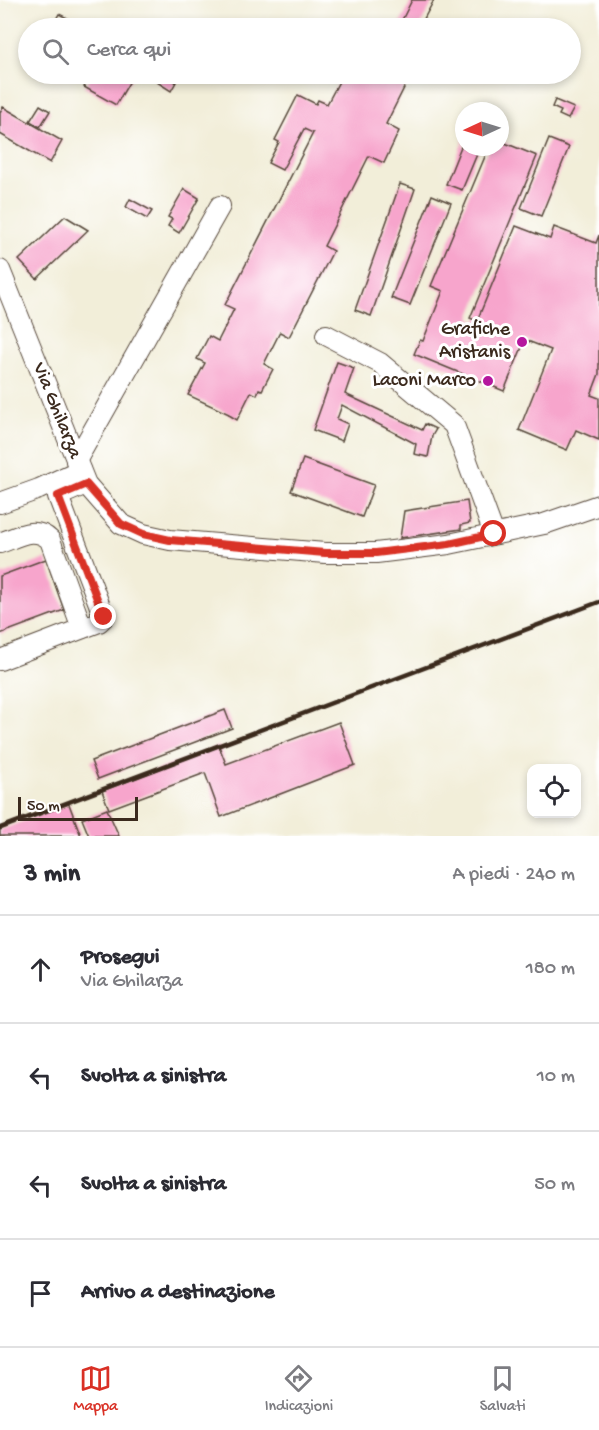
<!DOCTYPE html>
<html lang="it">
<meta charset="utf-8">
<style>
:root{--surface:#fff;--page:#f7f7f7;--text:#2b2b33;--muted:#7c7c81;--line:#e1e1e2;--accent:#d93025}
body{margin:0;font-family:"Gochi Hand",sans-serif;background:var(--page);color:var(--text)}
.controls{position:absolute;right:18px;bottom:18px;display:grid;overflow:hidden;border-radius:12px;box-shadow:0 3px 9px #0003}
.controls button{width:54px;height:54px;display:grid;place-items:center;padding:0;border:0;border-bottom:2px solid var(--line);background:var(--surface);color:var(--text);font:30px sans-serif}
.compass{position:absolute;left:455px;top:102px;width:54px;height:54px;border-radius:50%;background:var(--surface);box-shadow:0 3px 9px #0003;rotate:266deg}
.scale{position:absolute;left:18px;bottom:15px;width:120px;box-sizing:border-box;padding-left:6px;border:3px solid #3b2a1e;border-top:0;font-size:16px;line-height:21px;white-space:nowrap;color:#3b2a1e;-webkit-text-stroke:4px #fff;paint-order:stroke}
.stop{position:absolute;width:18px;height:18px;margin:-14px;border:4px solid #d93025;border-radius:50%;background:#fff}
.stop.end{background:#d93025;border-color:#fff;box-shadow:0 2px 6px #0008}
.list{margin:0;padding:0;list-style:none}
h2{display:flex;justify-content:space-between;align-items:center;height:78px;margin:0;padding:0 24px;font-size:26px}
h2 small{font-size:20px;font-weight:400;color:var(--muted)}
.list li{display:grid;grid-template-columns:39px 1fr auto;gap:18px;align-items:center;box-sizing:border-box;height:108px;padding:0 24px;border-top:2px solid var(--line)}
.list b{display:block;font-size:22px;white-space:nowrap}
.list p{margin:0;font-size:20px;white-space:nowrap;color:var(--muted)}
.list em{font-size:20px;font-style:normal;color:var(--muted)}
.icon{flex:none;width:33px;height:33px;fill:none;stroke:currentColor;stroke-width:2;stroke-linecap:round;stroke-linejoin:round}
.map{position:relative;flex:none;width:599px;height:836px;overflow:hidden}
.search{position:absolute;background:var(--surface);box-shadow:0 3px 9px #0003;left:18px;right:18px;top:18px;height:66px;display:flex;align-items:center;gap:15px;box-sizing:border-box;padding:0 21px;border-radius:33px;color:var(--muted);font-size:22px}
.sheet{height:510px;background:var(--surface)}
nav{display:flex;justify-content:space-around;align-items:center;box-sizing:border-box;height:84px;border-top:2px solid var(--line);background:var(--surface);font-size:16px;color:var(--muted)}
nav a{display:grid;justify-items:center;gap:3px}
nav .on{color:var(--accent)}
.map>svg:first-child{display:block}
.building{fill:#f7a5cc}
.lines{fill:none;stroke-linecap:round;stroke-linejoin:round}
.minor-casing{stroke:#56473a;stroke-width:22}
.minor{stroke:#fff;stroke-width:20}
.rail{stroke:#3b2a1e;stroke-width:4.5}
.route{stroke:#d93025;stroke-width:8}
.poi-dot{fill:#b5179e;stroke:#fff;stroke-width:2}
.labels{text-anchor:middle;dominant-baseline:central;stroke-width:6;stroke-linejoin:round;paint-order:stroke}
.poi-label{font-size:20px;fill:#3b2a1e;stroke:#fff;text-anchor:end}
.street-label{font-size:20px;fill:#3b2a1e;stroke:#fff}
</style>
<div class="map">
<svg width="599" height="836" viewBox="0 0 599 836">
<rect width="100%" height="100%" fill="#fff"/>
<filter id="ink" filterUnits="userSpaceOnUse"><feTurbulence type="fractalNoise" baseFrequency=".0167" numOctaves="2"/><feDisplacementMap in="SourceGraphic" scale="12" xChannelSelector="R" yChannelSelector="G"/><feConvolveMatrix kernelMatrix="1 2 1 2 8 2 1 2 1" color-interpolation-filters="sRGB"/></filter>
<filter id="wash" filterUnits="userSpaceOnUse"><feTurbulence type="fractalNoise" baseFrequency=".008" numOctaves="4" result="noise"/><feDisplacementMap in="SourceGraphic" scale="24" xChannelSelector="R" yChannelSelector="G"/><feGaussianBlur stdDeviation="1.35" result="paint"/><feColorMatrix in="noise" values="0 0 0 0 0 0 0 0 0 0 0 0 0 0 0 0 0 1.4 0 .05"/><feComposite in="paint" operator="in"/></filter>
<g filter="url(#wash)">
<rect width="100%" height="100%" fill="#f2eed9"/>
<g id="blocks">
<!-- building -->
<g class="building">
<polygon points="412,0 434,0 419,28 398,28"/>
<polygon points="59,14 87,28 51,28"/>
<polygon points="361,21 376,28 357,28"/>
<polygon points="92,74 134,74 116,105 84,87"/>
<polygon points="162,74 176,82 171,91 157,82"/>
<polygon points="343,74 411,74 386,124 399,131 384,163 369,156 324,246 333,251 289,337 280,332 264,364 273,369 262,390 259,389 257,395 251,392 237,420 229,415 229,414 188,395 205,363 197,359 209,336 218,341 234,309 225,305 313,133 304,129 282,170 268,163 279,142 275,140 298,95 316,104 318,100 327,104"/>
<polygon points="555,100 574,108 568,119 559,115 561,111 552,107"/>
<polygon points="40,105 50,111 40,127 30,121"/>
<polygon points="3,107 62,141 50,163 0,134 0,112"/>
<polygon points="464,139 464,147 480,147 462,190 446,184"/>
<polygon points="549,139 569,147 541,216 521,208"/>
<polygon points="500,141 537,156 470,318 477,321 516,226 550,239 554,227 596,243 599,235 599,374 591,395 599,398 599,440 576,430 567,450 519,430 551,350 525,340 504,391 414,354 420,340 423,341 443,291 431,286 489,147 500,147"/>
<polygon points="400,184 415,189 371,316 355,310"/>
<polygon points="184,189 199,198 179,233 168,226 172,219 168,217"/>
<polygon points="432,195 451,203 410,305 391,298"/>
<polygon points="130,199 152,211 147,219 126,207"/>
<polygon points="65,216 88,230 37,279 19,260"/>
<polygon points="337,362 354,368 345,394 422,430 425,424 436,429 432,436 428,457 414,454 416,444 342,405 337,419 348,424 342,441 313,430"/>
<polygon points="303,459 374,485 362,517 291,491"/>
<polygon points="467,501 470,523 461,525 461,529 400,538 404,511"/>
<polygon points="46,559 64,610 0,634 0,576"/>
<polygon points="225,710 232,728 98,779 91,761"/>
<polygon points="339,722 355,765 221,817 205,773 109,809 102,791 219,746 226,764"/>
<polygon points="69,804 81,836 0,836 0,830"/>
<polygon points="107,809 119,836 89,836 82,819"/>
</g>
</g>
</g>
<g filter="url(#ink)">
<use href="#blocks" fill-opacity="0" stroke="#56473a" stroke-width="1.5"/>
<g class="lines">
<!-- minor casing -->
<g class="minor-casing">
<g id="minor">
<polyline points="0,270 86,484 121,524 143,534 170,540 325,553 376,553 449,544 544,524 599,505"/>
<polyline points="326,335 380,363 454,425 494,534"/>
<polyline points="76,461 220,206"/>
<polyline points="0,503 39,489 80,470"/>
<path d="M 0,543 C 17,537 35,525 50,540 L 82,628"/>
<polyline points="0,660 99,622 104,617 58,496 86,484"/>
</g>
</g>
<!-- minor -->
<use href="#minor" class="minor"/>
<!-- rail -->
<polyline class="rail" points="0,828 599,602"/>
</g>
</g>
<g class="lines" filter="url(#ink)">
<!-- route -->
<polyline class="route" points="104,617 58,496 86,484 121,524 143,534 170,540 325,553 376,553 449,544 494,534"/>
</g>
<!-- markers -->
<g class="poi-dot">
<circle cx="522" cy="342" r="6"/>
<circle cx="488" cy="381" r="6"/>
</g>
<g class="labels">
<!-- poi labels -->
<g class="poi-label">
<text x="510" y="330">Grafiche<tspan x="510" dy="23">Aristanis</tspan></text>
<text x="476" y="381">Laconi Marco</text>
</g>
<!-- street labels -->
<g class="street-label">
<text transform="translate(56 411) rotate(68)">Via Ghilarza</text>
</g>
</g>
</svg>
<div class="controls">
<button><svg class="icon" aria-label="locate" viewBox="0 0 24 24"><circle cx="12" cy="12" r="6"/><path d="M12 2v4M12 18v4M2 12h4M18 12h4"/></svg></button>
</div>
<svg class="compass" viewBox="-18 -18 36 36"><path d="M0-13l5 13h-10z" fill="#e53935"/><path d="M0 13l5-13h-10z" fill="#7c7c81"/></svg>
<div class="scale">50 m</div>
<div class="stop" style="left:494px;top:534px"></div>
<div class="stop end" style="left:104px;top:617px"></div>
<div class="search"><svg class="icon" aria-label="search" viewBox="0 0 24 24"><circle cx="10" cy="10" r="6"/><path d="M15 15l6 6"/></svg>Cerca qui</div>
</div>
<section class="sheet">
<h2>3 min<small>A piedi · 240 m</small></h2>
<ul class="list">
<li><svg class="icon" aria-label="ahead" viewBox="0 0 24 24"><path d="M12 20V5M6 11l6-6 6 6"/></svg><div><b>Prosegui</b><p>Via Ghilarza</p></div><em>180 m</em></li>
<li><svg class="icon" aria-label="left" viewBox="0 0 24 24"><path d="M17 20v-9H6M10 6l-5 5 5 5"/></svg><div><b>Svolta a sinistra</b></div><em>10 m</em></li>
<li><svg class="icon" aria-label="left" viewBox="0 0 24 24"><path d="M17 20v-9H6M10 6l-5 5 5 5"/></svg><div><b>Svolta a sinistra</b></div><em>50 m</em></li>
<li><svg class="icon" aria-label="arrive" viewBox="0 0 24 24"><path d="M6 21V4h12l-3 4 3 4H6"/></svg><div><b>Arrivo a destinazione</b></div></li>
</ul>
</section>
<nav>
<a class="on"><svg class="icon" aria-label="map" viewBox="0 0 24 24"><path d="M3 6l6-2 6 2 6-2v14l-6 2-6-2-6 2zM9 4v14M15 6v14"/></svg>Mappa</a>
<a><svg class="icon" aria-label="directions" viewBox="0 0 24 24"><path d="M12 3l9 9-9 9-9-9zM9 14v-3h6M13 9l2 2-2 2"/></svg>Indicazioni</a>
<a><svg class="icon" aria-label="saved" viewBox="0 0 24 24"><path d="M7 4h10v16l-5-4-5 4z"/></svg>Salvati</a>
</nav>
